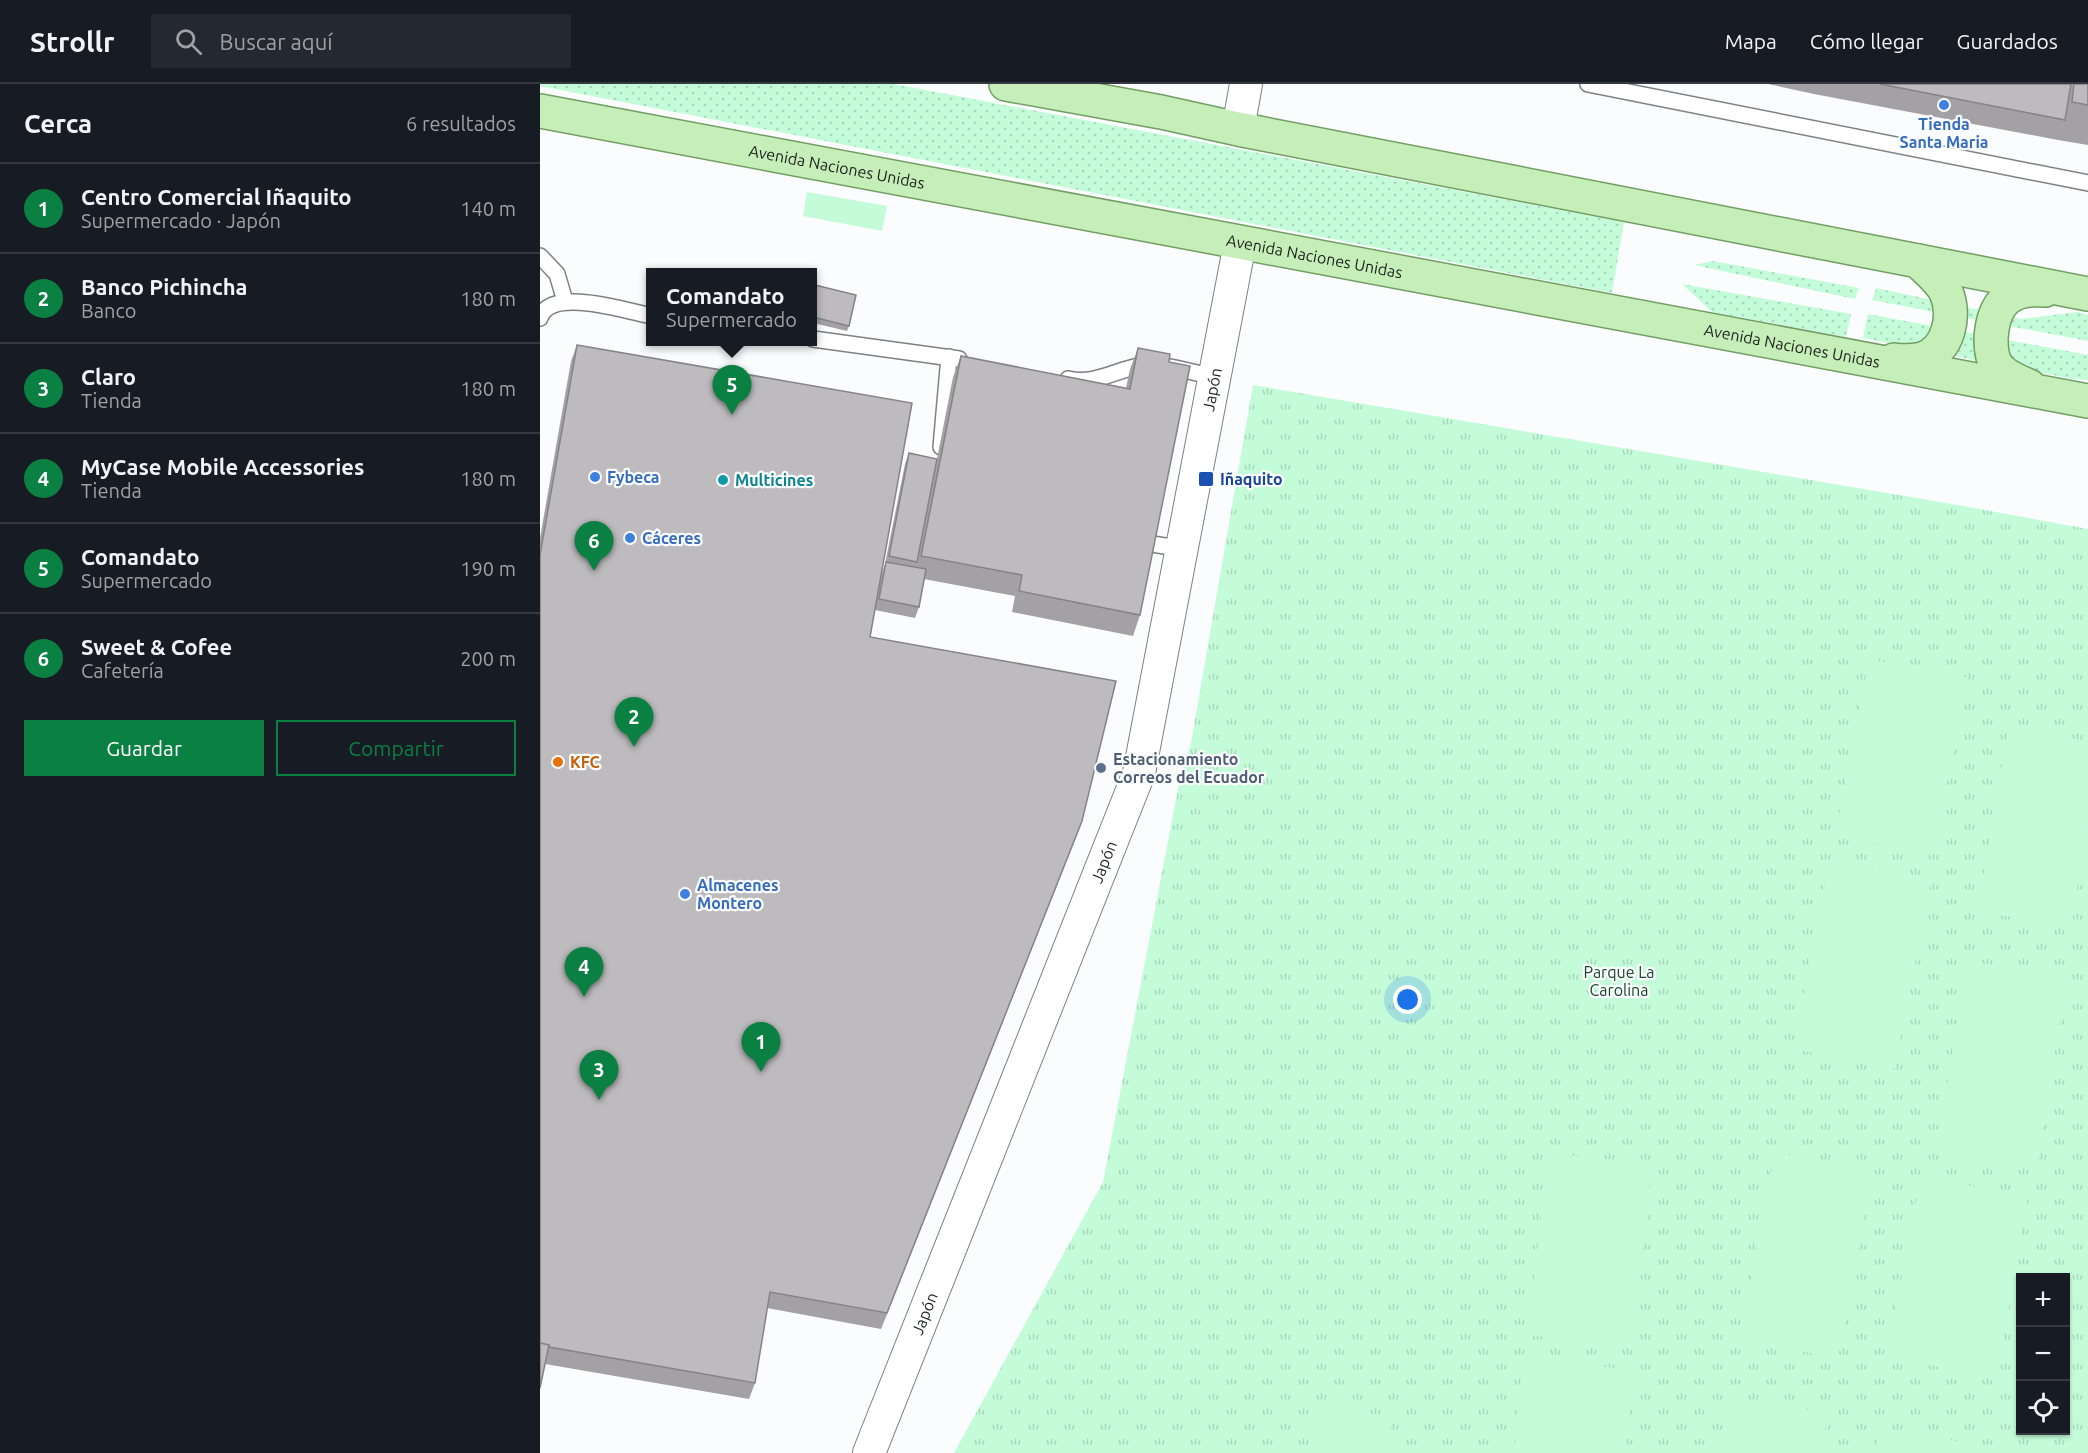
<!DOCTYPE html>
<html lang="es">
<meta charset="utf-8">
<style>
:root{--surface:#171b24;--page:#242831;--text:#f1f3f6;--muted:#9ea1a6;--line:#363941;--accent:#0b8043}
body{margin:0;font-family:Ubuntu,sans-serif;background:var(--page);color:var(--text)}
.controls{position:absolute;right:18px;bottom:18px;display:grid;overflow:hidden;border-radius:0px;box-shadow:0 2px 4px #0004}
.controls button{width:54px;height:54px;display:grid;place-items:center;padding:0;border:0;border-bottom:2px solid var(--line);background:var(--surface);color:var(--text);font:30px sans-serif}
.you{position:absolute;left:868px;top:916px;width:21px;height:21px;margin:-15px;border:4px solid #fff;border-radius:50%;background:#1a73e8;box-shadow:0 0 0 9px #1a73e833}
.badge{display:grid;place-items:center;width:39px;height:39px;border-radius:50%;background:var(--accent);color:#fff;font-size:20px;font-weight:700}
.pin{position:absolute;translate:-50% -50px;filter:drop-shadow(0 2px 3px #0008)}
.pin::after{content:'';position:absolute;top:32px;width:21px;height:18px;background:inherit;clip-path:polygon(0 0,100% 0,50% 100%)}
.popup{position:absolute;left:106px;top:184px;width:171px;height:78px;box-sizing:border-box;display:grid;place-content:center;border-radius:0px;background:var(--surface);filter:drop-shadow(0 2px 4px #0005);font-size:20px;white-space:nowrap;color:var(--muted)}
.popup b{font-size:22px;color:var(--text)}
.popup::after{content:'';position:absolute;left:50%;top:100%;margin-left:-12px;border:12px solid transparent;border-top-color:var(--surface)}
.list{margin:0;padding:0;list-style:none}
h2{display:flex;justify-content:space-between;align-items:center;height:78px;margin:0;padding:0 24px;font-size:26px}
h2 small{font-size:20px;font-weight:400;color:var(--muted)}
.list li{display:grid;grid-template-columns:39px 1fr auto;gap:18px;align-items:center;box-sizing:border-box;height:90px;padding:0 24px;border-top:2px solid var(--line)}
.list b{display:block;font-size:22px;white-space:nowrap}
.list p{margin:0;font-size:20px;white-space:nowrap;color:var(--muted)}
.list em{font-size:20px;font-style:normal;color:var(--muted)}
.actions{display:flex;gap:12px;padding:18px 24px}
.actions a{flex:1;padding:14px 0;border:2px solid var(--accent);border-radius:0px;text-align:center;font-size:21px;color:var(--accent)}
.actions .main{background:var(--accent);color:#fff}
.icon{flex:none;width:33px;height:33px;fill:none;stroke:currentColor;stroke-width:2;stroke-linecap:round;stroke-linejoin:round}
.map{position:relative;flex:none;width:1548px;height:1369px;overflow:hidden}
header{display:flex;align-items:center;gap:36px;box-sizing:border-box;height:84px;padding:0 30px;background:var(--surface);border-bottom:2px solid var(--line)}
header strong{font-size:28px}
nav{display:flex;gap:33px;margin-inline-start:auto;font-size:21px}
.search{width:420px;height:54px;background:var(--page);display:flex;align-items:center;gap:15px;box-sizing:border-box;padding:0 21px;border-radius:0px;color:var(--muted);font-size:22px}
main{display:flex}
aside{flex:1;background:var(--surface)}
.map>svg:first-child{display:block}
.grass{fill:url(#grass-dots)}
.park{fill:url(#park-tufts);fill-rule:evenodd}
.garden{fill:#c4fcda}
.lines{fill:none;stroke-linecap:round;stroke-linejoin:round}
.lane-casing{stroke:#7d8084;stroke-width:18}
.street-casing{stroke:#7d8084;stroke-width:34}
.primary-casing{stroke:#729e64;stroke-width:36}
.lane{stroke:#fff;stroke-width:15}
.street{stroke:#fff;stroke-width:32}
.primary{stroke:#c6eeb8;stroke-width:33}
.wall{fill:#a3a1a3}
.shaded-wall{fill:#858385}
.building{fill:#bebbbe;stroke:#858385;stroke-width:1.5}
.shop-dot{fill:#3f7fe0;stroke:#fafcfe;stroke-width:2}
.transit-dot{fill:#1a4fb4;stroke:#fafcfe;stroke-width:2}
.culture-dot{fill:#0f9aa8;stroke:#fafcfe;stroke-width:2}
.food-dot{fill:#e8710a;stroke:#fafcfe;stroke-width:2}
.service-dot{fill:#5c6f8a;stroke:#fafcfe;stroke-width:2}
.labels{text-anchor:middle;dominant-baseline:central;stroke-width:4.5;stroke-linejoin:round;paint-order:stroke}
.shop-label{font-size:16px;font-weight:bold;fill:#366cbe;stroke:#fafcfe;text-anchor:start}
.street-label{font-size:16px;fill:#1c1e1f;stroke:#fafcfe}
.transit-label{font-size:16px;font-weight:bold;fill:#164399;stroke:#fafcfe;text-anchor:start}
.culture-label{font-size:16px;font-weight:bold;fill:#0d838f;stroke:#fafcfe;text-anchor:start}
.service-label{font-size:16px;font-weight:bold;fill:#4e5e75;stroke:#fafcfe;text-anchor:start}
.food-label{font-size:16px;font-weight:bold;fill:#c56008;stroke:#fafcfe;text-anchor:start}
.park-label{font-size:16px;fill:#17462d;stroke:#fafcfe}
</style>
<header>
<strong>Strollr</strong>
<div class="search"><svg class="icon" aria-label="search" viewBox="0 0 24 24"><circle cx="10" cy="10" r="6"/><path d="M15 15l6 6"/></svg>Buscar aquí</div>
<nav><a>Mapa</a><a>Cómo llegar</a><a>Guardados</a></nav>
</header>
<main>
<aside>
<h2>Cerca<small>6 resultados</small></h2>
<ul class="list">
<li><span class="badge">1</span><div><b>Centro Comercial Iñaquito</b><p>Supermercado · Japón</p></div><em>140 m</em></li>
<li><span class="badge">2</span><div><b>Banco Pichincha</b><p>Banco</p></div><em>180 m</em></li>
<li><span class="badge">3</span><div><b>Claro</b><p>Tienda</p></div><em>180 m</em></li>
<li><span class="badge">4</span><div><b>MyCase Mobile Accessories</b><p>Tienda</p></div><em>180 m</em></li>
<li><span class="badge">5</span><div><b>Comandato</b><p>Supermercado</p></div><em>190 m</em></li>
<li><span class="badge">6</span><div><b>Sweet &amp; Cofee</b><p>Cafetería</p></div><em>200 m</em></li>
</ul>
<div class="actions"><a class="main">Guardar</a><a>Compartir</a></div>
</aside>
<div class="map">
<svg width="1548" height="1369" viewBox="0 0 1548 1369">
<defs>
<pattern id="grass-dots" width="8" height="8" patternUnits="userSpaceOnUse" patternTransform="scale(1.5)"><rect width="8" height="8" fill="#c4fcda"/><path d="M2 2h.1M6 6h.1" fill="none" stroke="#a8d8bb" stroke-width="1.8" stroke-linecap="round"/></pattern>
<pattern id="park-tufts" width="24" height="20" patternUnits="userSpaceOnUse" patternTransform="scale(1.5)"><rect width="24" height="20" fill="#c4fcda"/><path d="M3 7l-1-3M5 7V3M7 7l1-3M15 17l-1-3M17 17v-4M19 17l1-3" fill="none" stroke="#a8d8bb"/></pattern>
</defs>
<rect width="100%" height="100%" fill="#fafcfe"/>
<!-- grass -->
<g class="grass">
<polygon points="0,0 354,0 1084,138 1072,209 0,2"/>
<polygon points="1173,177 1319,204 1315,215 1154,181"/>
<polygon points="1142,200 1311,230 1306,253 1172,228"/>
<polygon points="1336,204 1481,235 1537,228 1548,231 1548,257 1332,216"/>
<polygon points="1328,230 1548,271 1548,296 1533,295 1323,254"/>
</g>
<!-- park -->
<path class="park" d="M 713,301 L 1412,420 L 1548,445 L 1548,1369 L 414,1369 L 563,1098 L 641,689 L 651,659 ZM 1480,1194 L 1526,1194 L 1526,1346 L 1480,1346 Z"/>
<!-- garden -->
<g class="garden">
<polygon points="267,108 347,122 342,147 263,132"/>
<polygon points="1329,575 1427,593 1393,771 1295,752"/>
<polygon points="1468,644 1548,657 1548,736 1531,842 1438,828"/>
<polygon points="1290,776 1391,795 1355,984 1253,965"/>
<polygon points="1427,877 1527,893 1496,1086 1396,1070"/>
<polygon points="1235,1068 1333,1087 1298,1274 1199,1256"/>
<polygon points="1008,1069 1112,1080 1092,1262 988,1251"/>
<polygon points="1380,1093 1488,1112 1457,1293 1347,1274"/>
<polygon points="985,1274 1094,1286 1085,1369 974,1369"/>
<polygon points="1190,1313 1288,1329 1281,1369 1180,1369"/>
<polygon points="777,1321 852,1333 846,1369 769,1369"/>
<polygon points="1339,1344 1437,1361 1435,1369 1335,1369"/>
</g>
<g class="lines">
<!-- lane casing -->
<g class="lane-casing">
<g id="lane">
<polyline points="1048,0 1548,99"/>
<polyline points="0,172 17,190 25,217"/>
<path d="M 0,234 C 10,202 87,227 111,232"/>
<polyline points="273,255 419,275"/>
<path d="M 528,295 C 557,301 574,286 600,282 C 624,278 652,289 675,293"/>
<polyline points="401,363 409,273"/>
<polyline points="594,457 643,465"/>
</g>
</g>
<!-- street casing -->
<g class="street-casing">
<g id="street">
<polyline points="698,45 706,0"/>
<path id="s1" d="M 329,1369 L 599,689 L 700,159"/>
</g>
</g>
<!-- primary casing -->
<g class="primary-casing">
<g id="primary">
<polyline points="466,0 621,28 698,45 1548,210"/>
<path id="s2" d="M 0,27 L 1548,317"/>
<path d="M 1354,276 C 1362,277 1373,277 1382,275 C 1409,267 1416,231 1406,208 C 1400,196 1387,186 1378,177"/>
<path d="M 1489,302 C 1479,298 1463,291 1457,282 C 1452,275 1451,263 1451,255 C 1453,219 1469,203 1505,206"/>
</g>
</g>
<!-- lane -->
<use href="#lane" class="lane"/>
<!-- street -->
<use href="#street" class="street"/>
<!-- primary -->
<use href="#primary" class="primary"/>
</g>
<!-- wall -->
<g class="wall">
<polygon points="1228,0 1548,0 1548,61 1518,56 1274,10"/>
<polygon points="275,201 309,242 307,247 273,239 273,205"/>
<polygon points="37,261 342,489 345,480 365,380 369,369 397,375 413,293 421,272 586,304 590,285 598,264 629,278 600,531 593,552 472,528 475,512 384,495 379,523 375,534 335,526 330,553 542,737 341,1245 227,1224 215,1299 209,1315 5,1280 0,1304 0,454 31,277"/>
</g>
<!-- shaded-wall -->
<polygon class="shaded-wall" points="542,737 536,753 341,1245 347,1229"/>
<!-- building -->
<g class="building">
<polygon points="1340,0 1531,0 1525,36"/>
<polygon points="1534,0 1548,0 1548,21 1532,18"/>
<polygon points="275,201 316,211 309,242 273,233 273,208"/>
<polygon points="37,261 372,319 330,553 576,597 542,737 347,1229 230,1208 215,1299 9,1263 9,1261 0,1259 0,471"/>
<polygon points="598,264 630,270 629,278 650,282 600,531 479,507 482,491 381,472 421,272 590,305"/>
<polygon points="369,369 397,375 377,478 349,472"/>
<polygon points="346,478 386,485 379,523 339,515"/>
<polygon points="0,1259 9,1261 0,1304"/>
</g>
<!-- markers -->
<g class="shop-dot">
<circle cx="1404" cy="21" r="6"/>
<circle cx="55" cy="393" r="6"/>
<circle cx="90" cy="454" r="6"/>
<circle cx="145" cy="810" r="6"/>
</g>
<rect class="transit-dot" x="658" y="387" width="16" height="16" rx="3"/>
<circle class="culture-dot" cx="183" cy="396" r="6"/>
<circle class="food-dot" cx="18" cy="678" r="6"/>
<circle class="service-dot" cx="561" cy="684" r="6"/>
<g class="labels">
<!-- shop labels -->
<g class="shop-label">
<text x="1404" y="40" text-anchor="middle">Tienda<tspan x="1404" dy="18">Santa Maria</tspan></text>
<text x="67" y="393">Fybeca</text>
<text x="102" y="454">Cáceres</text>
<text x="157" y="801">Almacenes<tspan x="157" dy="18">Montero</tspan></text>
</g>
<!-- street labels -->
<g class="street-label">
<text stroke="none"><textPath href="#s2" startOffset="302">Avenida Naciones Unidas</textPath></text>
<text stroke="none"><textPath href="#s2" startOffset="788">Avenida Naciones Unidas</textPath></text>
<text stroke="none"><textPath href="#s2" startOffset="1274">Avenida Naciones Unidas</textPath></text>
<text stroke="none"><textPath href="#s1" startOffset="1122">Japón</textPath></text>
<text stroke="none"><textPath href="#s1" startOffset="636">Japón</textPath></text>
<text stroke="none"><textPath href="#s1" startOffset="150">Japón</textPath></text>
</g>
<!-- transit labels -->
<g class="transit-label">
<text x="680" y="395">Iñaquito</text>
</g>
<!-- culture labels -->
<g class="culture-label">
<text x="195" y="396">Multicines</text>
</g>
<!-- service labels -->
<g class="service-label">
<text x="573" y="675">Estacionamiento<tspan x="573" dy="18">Correos del Ecuador</tspan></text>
</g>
<!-- food labels -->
<g class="food-label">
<text x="30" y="678">KFC</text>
</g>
<!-- park labels -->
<g class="park-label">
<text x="1079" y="888">Parque La<tspan x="1079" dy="18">Carolina</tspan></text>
</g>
</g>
</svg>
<div class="controls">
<button>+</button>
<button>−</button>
<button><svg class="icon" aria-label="locate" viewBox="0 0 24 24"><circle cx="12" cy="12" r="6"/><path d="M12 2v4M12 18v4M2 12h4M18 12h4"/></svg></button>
</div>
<div class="you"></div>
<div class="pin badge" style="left:221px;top:988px">1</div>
<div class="pin badge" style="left:94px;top:663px">2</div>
<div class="pin badge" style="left:59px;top:1016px">3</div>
<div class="pin badge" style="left:44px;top:913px">4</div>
<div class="pin badge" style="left:192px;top:331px">5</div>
<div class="popup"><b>Comandato</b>Supermercado</div>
<div class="pin badge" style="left:54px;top:487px">6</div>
</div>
</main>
